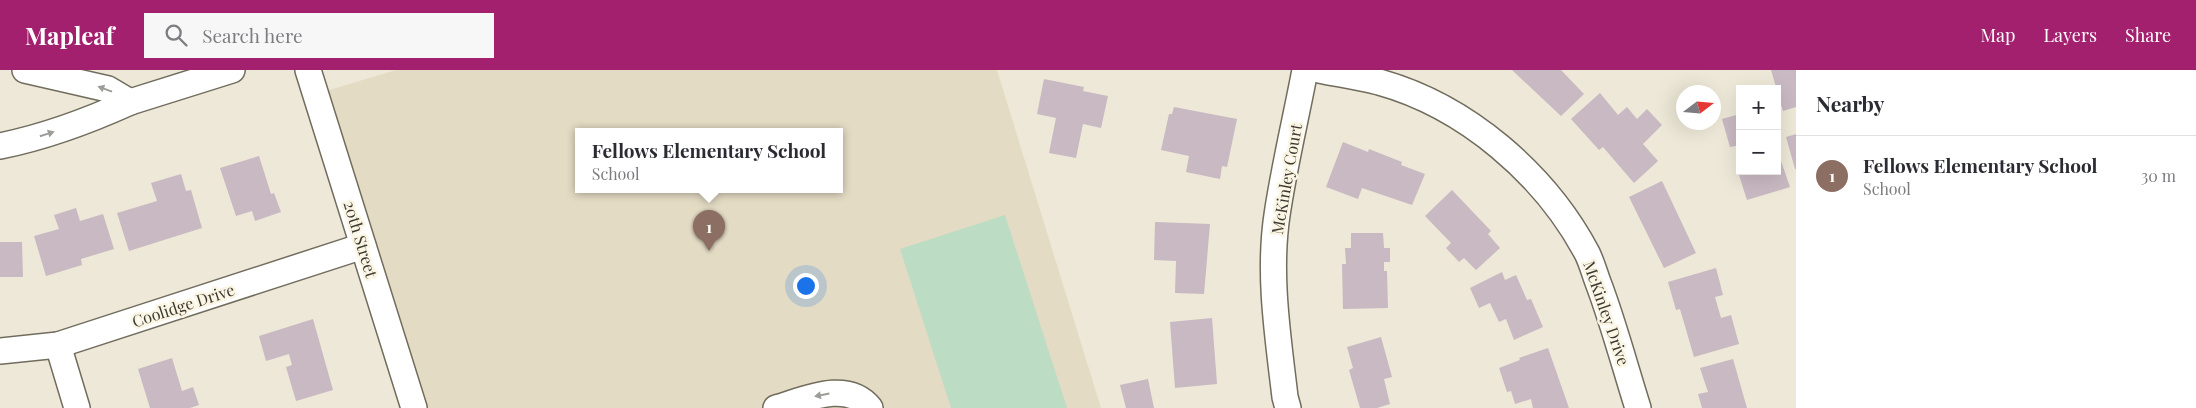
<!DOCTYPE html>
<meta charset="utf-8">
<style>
:root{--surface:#fff;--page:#f7f7f7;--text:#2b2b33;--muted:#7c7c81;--line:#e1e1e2;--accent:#a3206e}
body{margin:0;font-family:"Playfair Display",serif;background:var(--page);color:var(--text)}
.controls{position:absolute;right:15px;top:15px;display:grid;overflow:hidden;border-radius:0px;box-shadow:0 5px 20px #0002}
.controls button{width:45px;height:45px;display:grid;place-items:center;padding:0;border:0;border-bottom:1px solid var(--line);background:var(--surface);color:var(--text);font:25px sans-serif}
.compass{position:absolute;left:1676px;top:15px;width:45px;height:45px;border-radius:50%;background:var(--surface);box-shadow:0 5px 20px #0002;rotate:74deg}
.you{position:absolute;left:805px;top:215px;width:18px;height:18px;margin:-12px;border:4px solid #fff;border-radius:50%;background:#1a73e8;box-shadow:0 0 0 8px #1a73e833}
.badge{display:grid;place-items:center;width:32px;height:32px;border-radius:50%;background:var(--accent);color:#fff;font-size:16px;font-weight:700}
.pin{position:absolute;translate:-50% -41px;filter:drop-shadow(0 1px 2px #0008)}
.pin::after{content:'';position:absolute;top:26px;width:18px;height:15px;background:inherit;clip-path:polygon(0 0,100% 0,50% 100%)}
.popup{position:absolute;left:575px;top:58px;width:268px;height:65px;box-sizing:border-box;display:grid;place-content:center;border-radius:0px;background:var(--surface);filter:drop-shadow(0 1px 4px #0005);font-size:16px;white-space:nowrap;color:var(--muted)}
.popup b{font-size:19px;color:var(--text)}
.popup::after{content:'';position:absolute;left:50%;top:100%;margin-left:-10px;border:10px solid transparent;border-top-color:var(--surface)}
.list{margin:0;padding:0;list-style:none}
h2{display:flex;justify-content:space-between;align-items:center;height:65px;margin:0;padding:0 20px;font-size:21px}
h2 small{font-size:16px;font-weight:400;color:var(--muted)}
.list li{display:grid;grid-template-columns:32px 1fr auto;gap:15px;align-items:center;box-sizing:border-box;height:80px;padding:0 20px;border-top:1px solid var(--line)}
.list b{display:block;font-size:19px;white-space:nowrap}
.list p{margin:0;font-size:16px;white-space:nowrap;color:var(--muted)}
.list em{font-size:16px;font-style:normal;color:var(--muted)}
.icon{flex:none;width:28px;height:28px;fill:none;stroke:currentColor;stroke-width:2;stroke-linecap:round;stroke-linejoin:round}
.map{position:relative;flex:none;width:1796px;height:338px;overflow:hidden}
header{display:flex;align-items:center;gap:30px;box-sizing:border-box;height:70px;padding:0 25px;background:var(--accent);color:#fff}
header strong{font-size:24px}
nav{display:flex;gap:28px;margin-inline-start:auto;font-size:18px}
.search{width:350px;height:45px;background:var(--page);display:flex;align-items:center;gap:12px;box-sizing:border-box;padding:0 18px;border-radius:0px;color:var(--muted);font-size:19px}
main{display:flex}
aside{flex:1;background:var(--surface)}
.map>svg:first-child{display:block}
.built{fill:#e4dbc4;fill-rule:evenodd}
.green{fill:#bcdcc4}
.building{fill:#c9b9c3}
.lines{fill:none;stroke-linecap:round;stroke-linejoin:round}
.minor-casing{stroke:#716c5d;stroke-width:28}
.minor{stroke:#fff;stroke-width:25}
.oneway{fill:#9c9c98}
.labels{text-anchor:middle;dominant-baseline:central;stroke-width:5;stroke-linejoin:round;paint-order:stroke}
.street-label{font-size:16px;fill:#3a3831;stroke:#fbf5e4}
</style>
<header>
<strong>Mapleaf</strong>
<div class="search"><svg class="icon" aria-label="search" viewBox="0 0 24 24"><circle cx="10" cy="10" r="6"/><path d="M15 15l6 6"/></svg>Search here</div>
<nav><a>Map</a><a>Layers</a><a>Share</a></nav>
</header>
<main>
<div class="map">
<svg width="1796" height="338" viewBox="0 0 1796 338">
<rect width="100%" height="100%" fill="#ede8d7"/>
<!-- built -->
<path class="built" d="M 396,0 L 997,0 L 1101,338 L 415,338 L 316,24 ZM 579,62 L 839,62 L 839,120 L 579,120 Z"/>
<!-- green -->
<polygon class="green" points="1005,145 1067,338 951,338 900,179"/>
<!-- building -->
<g class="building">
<polygon points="1512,0 1561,0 1584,24 1561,46"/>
<polygon points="1771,0 1796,0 1796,37 1783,41"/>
<polygon points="1044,9 1084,17 1083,21 1108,26 1101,58 1083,54 1076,88 1049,83 1056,48 1037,44"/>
<polygon points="1600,23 1618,45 1627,37 1637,49 1647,39 1662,55 1643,74 1658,91 1634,113 1603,77 1599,80 1571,49"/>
<polygon points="1174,37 1237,49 1227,97 1222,96 1220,109 1186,102 1189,86 1161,80 1169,44 1172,44"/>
<polygon points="1740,44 1740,75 1730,77 1722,49"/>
<polygon points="1796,64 1796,99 1795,99 1786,67"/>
<polygon points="1343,72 1368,82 1369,79 1402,92 1401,95 1425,104 1412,135 1362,118 1358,129 1326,117"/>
<polygon points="259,86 271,124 274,123 281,142 255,151 252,141 236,146 220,98"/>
<polygon points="1780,88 1790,117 1747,130 1738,102 1777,101 1777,90"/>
<polygon points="181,104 186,121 191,120 202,158 129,181 117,143 157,131 151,113"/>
<polygon points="1662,111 1696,183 1664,198 1629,127"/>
<polygon points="1452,120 1491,161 1488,164 1500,178 1476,200 1464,188 1459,192 1446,178 1451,173 1425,146"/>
<polygon points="76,138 80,151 103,144 114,179 81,189 82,195 46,206 34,166 59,159 54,145"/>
<polygon points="1155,152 1210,154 1204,224 1175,223 1176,191 1154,190"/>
<polygon points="1351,163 1383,163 1384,178 1390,178 1390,192 1384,192 1384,201 1387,201 1388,238 1343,239 1342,194 1346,194 1345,178 1351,178"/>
<polygon points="0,172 22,172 23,207 0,207"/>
<polygon points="1716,198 1723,225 1715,227 1721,248 1731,245 1739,274 1694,287 1680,239 1676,240 1668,212"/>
<polygon points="1502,202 1505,210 1516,205 1527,230 1531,229 1543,257 1514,270 1506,249 1499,252 1490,233 1479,238 1470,218"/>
<polygon points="1212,248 1217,314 1175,318 1170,252"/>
<polygon points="313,249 333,320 296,331 286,297 292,295 289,284 266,291 259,266"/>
<polygon points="1381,267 1392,307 1384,309 1390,334 1377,338 1360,338 1349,300 1353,298 1347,277"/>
<polygon points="1548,278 1569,338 1533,338 1531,329 1515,334 1511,321 1507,322 1499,298 1520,290 1519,288"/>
<polygon points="172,288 182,321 193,317 199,335 190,338 150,338 138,299"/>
<polygon points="1733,289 1747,338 1702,338 1698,324 1708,322 1700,298"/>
<polygon points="1148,309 1154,338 1126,338 1120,315"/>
</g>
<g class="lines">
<!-- minor casing -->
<g class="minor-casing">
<g id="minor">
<polyline points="308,0 414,338"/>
<path d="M 1319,0 C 1339,4 1359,7 1379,12 C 1466,36 1545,104 1587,183 C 1592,193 1595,205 1599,215 C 1614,255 1625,297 1638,338"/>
<polyline points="130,32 232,0"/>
<path d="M 0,76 C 45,67 88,51 130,32 L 108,19 L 25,0"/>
<polyline points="58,275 77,338"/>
<polyline points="0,281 58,275 363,176"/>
<path d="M 776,338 C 804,330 847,309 870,338"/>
<path d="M 1288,338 L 1285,327 C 1278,267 1268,205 1277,145 C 1284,97 1296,48 1305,0"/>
</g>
</g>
<!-- minor -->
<use href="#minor" class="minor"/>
</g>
<!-- one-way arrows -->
<defs><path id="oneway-solid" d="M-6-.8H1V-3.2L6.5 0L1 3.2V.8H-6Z" transform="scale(1.25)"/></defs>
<g class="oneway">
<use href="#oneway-solid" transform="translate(105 19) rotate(-160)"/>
<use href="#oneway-solid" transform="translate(47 64) rotate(-18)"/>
<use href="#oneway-solid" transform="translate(822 325) rotate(169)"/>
</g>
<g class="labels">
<!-- street labels -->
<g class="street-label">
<text transform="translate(1286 109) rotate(-80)">McKinley Court</text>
<text transform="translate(361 169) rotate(73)">20th Street</text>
<text transform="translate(183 235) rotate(-18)">Coolidge Drive</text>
<text transform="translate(1607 243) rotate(71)">McKinley Drive</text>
</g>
</g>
</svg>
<div class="controls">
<button>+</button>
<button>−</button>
</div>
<svg class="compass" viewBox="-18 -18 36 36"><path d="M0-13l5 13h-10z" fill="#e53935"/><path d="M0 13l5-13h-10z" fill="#7c7c81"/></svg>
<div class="you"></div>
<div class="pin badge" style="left:709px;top:181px;background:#8d6e63">1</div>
<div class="popup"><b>Fellows Elementary School</b>School</div>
</div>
<aside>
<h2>Nearby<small></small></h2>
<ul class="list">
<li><span class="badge" style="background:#8d6e63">1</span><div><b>Fellows Elementary School</b><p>School</p></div><em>30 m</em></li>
</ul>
</aside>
</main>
